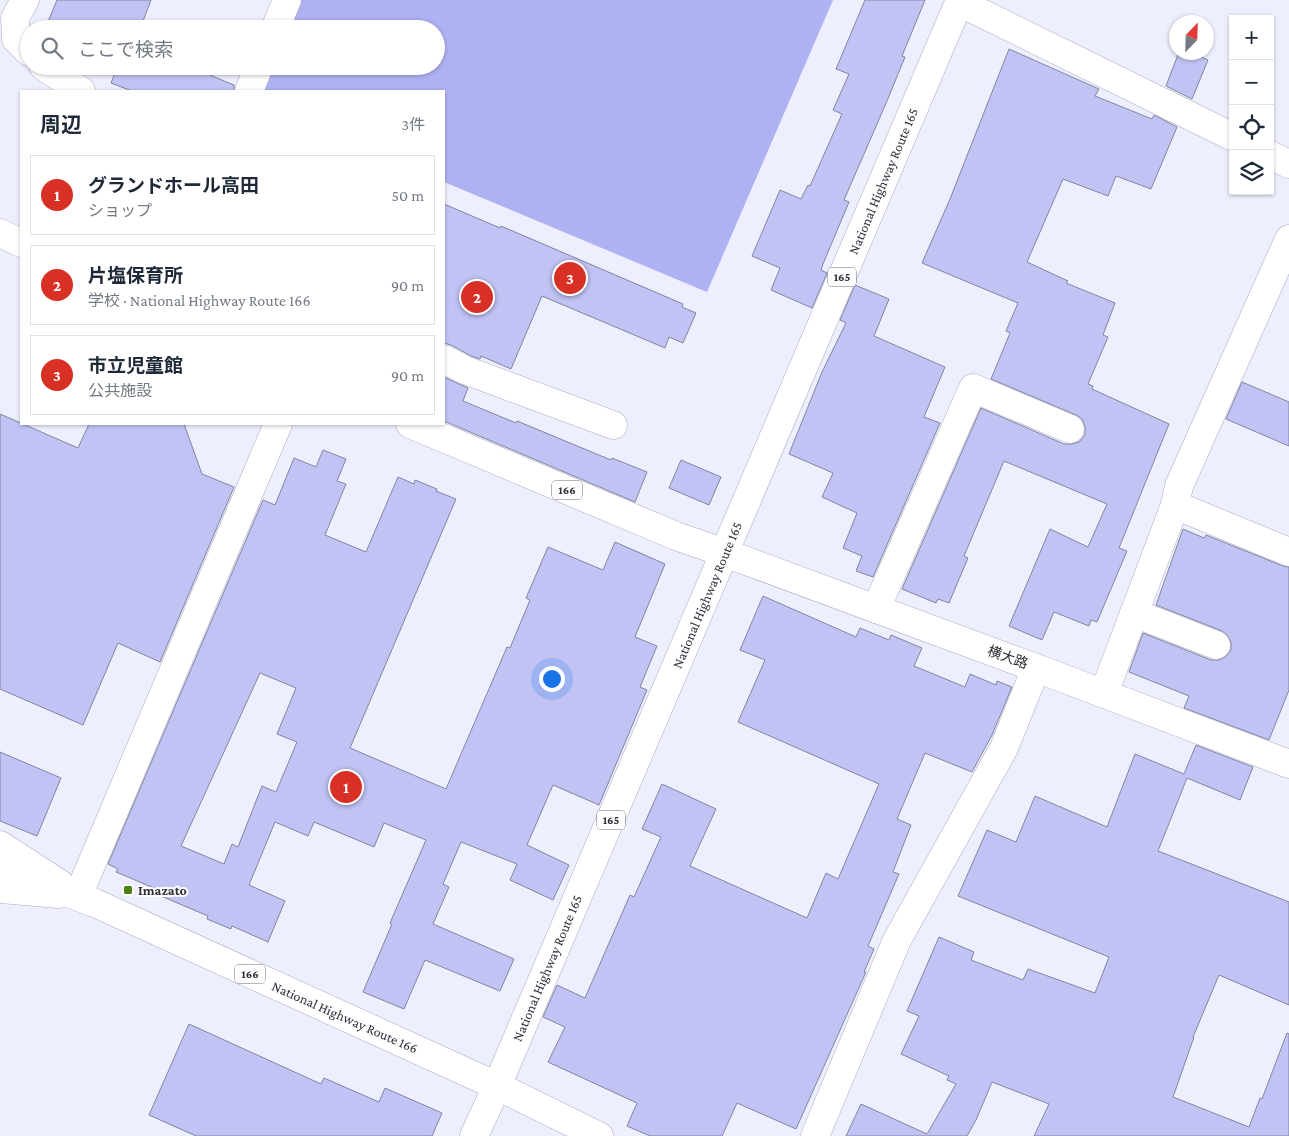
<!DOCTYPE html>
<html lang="ja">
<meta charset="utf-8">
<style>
:root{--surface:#fff;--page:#f6f6f7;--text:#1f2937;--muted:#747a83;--line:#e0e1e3;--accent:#d93025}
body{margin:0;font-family:"Crimson Pro","Noto Sans JP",serif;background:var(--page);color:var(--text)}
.controls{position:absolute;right:15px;top:15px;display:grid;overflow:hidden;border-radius:0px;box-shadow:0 1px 4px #0004}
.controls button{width:45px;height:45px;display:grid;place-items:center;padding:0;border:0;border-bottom:1px solid var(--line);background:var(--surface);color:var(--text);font:25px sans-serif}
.compass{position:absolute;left:1169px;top:15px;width:45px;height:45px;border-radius:50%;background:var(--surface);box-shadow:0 1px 4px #0004;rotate:23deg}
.you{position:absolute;left:551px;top:678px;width:18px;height:18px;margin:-12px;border:4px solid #fff;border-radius:50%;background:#1a73e8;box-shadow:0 0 0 8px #1a73e833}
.badge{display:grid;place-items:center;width:32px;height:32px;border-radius:50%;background:var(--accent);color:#fff;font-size:16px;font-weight:700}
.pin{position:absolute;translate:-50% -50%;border:2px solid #fff;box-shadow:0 1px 5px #0006}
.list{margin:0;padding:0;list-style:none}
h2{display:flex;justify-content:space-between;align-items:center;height:65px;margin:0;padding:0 20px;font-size:21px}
h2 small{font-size:16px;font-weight:400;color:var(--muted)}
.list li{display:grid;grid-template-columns:32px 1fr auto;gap:15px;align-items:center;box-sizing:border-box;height:80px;margin:0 10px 10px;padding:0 10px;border:1px solid var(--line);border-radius:0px}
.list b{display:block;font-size:19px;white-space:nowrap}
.list p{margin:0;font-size:16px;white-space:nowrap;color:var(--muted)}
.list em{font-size:16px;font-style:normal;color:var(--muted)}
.icon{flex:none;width:28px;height:28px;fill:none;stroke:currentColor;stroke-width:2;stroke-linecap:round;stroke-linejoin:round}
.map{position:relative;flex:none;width:1289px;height:1136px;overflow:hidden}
.search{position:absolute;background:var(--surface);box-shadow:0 1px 4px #0004;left:20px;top:20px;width:425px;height:55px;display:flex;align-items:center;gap:12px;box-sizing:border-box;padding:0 18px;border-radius:28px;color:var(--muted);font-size:19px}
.panel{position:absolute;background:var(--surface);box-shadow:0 1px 4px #0004;left:20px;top:90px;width:425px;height:335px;border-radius:0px}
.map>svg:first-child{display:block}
.water{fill:#aeb1f2}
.building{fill:#c0c3f4;stroke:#83859d;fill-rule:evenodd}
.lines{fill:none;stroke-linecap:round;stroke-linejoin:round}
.minor-casing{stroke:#a8aac2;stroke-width:29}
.major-casing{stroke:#a8aac2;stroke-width:29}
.highway-casing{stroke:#a8aac2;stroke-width:29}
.minor{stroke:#fff;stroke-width:28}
.major{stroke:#fff;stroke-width:28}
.highway{stroke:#fff;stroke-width:28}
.poi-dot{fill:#4f8010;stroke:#fdfdfd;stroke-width:2}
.labels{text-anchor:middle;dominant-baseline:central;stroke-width:4;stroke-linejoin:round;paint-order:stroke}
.shield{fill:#fdfdfd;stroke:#6b6c73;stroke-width:1}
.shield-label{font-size:12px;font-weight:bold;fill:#2d2e38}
.street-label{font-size:14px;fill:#2d2e38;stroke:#fdfdfd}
.poi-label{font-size:14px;font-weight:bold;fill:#2d2e38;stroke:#fdfdfd;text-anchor:start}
</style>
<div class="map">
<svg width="1289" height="1136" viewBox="0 0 1289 1136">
<rect width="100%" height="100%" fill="#edeefe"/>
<!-- water -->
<polygon class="water" points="300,0 833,0 707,292 444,182 444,91 263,91 273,66 436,66 436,29 288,29"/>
<!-- building -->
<g class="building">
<polygon points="57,0 151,0 140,29 45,29"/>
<polygon points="865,0 925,0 902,56 905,57 887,101 844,200 849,202 823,264 821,270 827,273 812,308 771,290 780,268 752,256 780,190 801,199 808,185 810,186 842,114 833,110 849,74 836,69"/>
<polygon points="1009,49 1099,89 1095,96 1152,119 1154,115 1177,127 1151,189 1116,176 1108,196 1063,179 1027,262 1068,281 1066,283 1115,303 1103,335 1108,337 1088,384 1093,386 1092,389 1169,424 1119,548 1127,551 1097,622 1091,620 1089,626 1054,612 1042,640 1009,626 1050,529 1088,547 1107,504 1004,461 964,556 968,558 949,603 938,599 936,603 902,589 981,408 1064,444 1072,444 1079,442 1085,435 1085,427 1082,419 1076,415 991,379 1010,333 1006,331 1018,303 922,263 950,199"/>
<polygon points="1179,52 1190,52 1208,60 1192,99 1166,86"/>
<polygon points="99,66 188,66 234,85 234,91 132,91 111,83 115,73"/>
<polygon points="444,204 500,228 501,226 683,304 682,307 696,313 683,343 669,337 665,348 542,296 511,369 481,356 480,359 471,356 451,345 444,343"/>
<polygon points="855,285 889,299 874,336 945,367 924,417 940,423 873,577 856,571 862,556 843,548 857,513 822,497 833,473 789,454 822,372 846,323 840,320"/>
<polygon points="444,377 468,388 463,401 516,423 517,421 611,460 612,458 647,472 635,502 444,421"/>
<polygon points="1242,382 1289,402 1289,446 1226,419"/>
<polygon points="0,414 78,448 89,424 184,424 202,474 234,487 160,662 118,643 83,725 0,689"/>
<path d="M 323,450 L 346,459 L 337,481 L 346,484 L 325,535 L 366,552 L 398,477 L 414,484 L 415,480 L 437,489 L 436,491 L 456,499 L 350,748 L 446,789 L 507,647 L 510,648 L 530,600 L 526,598 L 548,547 L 603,570 L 615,542 L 665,564 L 635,637 L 657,646 L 640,687 L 647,690 L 599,805 L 553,785 L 527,845 L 569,865 L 553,900 L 510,880 L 517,864 L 461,842 L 443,884 L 449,887 L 433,924 L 514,959 L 500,991 L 425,960 L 404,1009 L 363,992 L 392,924 L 390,923 L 426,840 L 384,823 L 374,847 L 314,822 L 308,836 L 275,822 L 249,885 L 285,901 L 268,942 L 232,926 L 231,929 L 207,919 L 208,916 L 154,893 L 156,889 L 116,872 L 118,869 L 108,864 L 263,500 L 275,505 L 294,458 L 316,467 ZM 260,673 L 296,688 L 277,734 L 297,742 L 276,792 L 262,786 L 238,847 L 232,844 L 224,864 L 181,846 Z"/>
<polygon points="681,460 721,477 709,505 669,488"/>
<polygon points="1183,529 1204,538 1206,535 1283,566 1289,567 1289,690 1269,740 1184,708 1189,696 1129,672 1143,633 1211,660 1219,660 1225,657 1231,650 1231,642 1228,636 1222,631 1156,605"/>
<polygon points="763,596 856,637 860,628 889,640 891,635 922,648 914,666 965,687 970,674 996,685 997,681 1012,687 992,735 972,772 925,753 897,819 911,825 893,872 899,874 868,946 874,949 864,972 866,972 796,1129 737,1103 722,1136 650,1136 627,1126 637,1103 548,1062 565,1027 543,1017 557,985 585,998 630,895 634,897 661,837 642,829 662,784 716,809 690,866 807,918 826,873 838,879 879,784 738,722 765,660 740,650"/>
<polygon points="1196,745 1253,767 1240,800 1187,778 1158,851 1289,902 1289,1005 1219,975 1193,1037 1194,1037 1173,1097 1249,1127 1260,1098 1262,1099 1287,1033 1289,1034 1289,1136 1034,1136 1049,1104 992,1082 976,1120 967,1136 846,1136 861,1104 927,1134 956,1084 947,1080 949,1076 901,1054 919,1016 907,1011 939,937 974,952 971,960 1023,980 1028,969 1095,993 1109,957 958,896 987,830 1016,842 1035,796 1107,827 1135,754 1184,774"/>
<polygon points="0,752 61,778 37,836 0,821"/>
<polygon points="189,1024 321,1084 324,1078 379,1102 385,1088 442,1113 432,1136 196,1136 149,1115"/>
</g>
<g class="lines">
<!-- minor casing -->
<g class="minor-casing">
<g id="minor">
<polyline points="25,0 15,18 16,39 29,52"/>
<polyline points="959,2 1233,137"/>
<polyline points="275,29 287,0"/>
<polyline points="43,66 81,91"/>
<polyline points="249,91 259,66"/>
<polyline points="1270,155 1289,164"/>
<polyline points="444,359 465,370 613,425"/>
<polyline points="1175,505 1289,552"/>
<polyline points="725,553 1036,668 1289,764"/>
<polyline points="876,609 973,388 1070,429"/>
<polyline points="1134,613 1216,645"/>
<polyline points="1104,693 1175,505 1179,486 1289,239"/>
<polyline points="0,845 60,884"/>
<polyline points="0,889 59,894"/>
<polyline points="78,896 278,424"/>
<polyline points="815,1136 897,940 1004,748 1036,668"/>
</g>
</g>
<!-- major casing -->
<g class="major-casing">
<polyline id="major" points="474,1136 497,1086"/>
</g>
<!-- highway casing -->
<g class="highway-casing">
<g id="highway">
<polyline points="0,233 21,243"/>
<polyline points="410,424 676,536 725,553"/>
<polyline points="0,868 95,903 497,1086 599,1136"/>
<polyline points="497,1086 960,0"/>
</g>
</g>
<!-- minor -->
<use href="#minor" class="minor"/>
<!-- major -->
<use href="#major" class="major"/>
<!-- highway -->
<use href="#highway" class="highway"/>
</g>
<!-- markers -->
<rect class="poi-dot" x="123" y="885" width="10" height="10" rx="2.5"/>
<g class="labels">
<!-- shield labels -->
<g class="shield">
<rect x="828" y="267.5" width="28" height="19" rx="4"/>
<rect x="552" y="480.5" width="30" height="19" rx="4"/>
<rect x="597" y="810.5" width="28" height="19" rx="4"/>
<rect x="235" y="964.5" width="30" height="19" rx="4"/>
</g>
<g class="shield-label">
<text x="842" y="277">165</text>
<text x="567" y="490">166</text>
<text x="611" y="820">165</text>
<text x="250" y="974">166</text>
</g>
<!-- street labels -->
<g class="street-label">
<text transform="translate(883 181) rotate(-67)">National Highway Route 165</text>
<text transform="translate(707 595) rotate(-67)">National Highway Route 165</text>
<text transform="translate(1008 657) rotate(20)">横大路</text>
<text transform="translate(547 968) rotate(-67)">National Highway Route 165</text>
<text transform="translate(345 1017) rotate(24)">National Highway Route 166</text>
</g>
<!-- poi labels -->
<g class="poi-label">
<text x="138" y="890">Imazato</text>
</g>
</g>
</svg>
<div class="controls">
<button>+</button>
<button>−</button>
<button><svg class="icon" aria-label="locate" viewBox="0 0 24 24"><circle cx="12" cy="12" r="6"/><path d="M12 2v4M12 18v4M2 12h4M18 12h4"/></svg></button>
<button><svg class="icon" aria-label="layers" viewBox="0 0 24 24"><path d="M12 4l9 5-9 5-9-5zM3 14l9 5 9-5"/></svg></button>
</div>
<svg class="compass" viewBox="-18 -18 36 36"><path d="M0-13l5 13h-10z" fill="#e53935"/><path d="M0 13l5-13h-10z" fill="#747a83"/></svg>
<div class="you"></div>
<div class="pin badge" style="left:346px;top:787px">1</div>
<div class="pin badge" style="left:477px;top:297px">2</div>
<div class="pin badge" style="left:570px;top:278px">3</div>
<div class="search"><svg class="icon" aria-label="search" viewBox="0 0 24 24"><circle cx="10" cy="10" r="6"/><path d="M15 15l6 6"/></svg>ここで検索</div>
<section class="panel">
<h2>周辺<small>3件</small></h2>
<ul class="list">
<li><span class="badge">1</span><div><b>グランドホール高田</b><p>ショップ</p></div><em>50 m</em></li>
<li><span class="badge">2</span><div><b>片塩保育所</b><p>学校 · National Highway Route 166</p></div><em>90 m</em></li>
<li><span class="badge">3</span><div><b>市立児童館</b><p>公共施設</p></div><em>90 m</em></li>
</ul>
</section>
</div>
